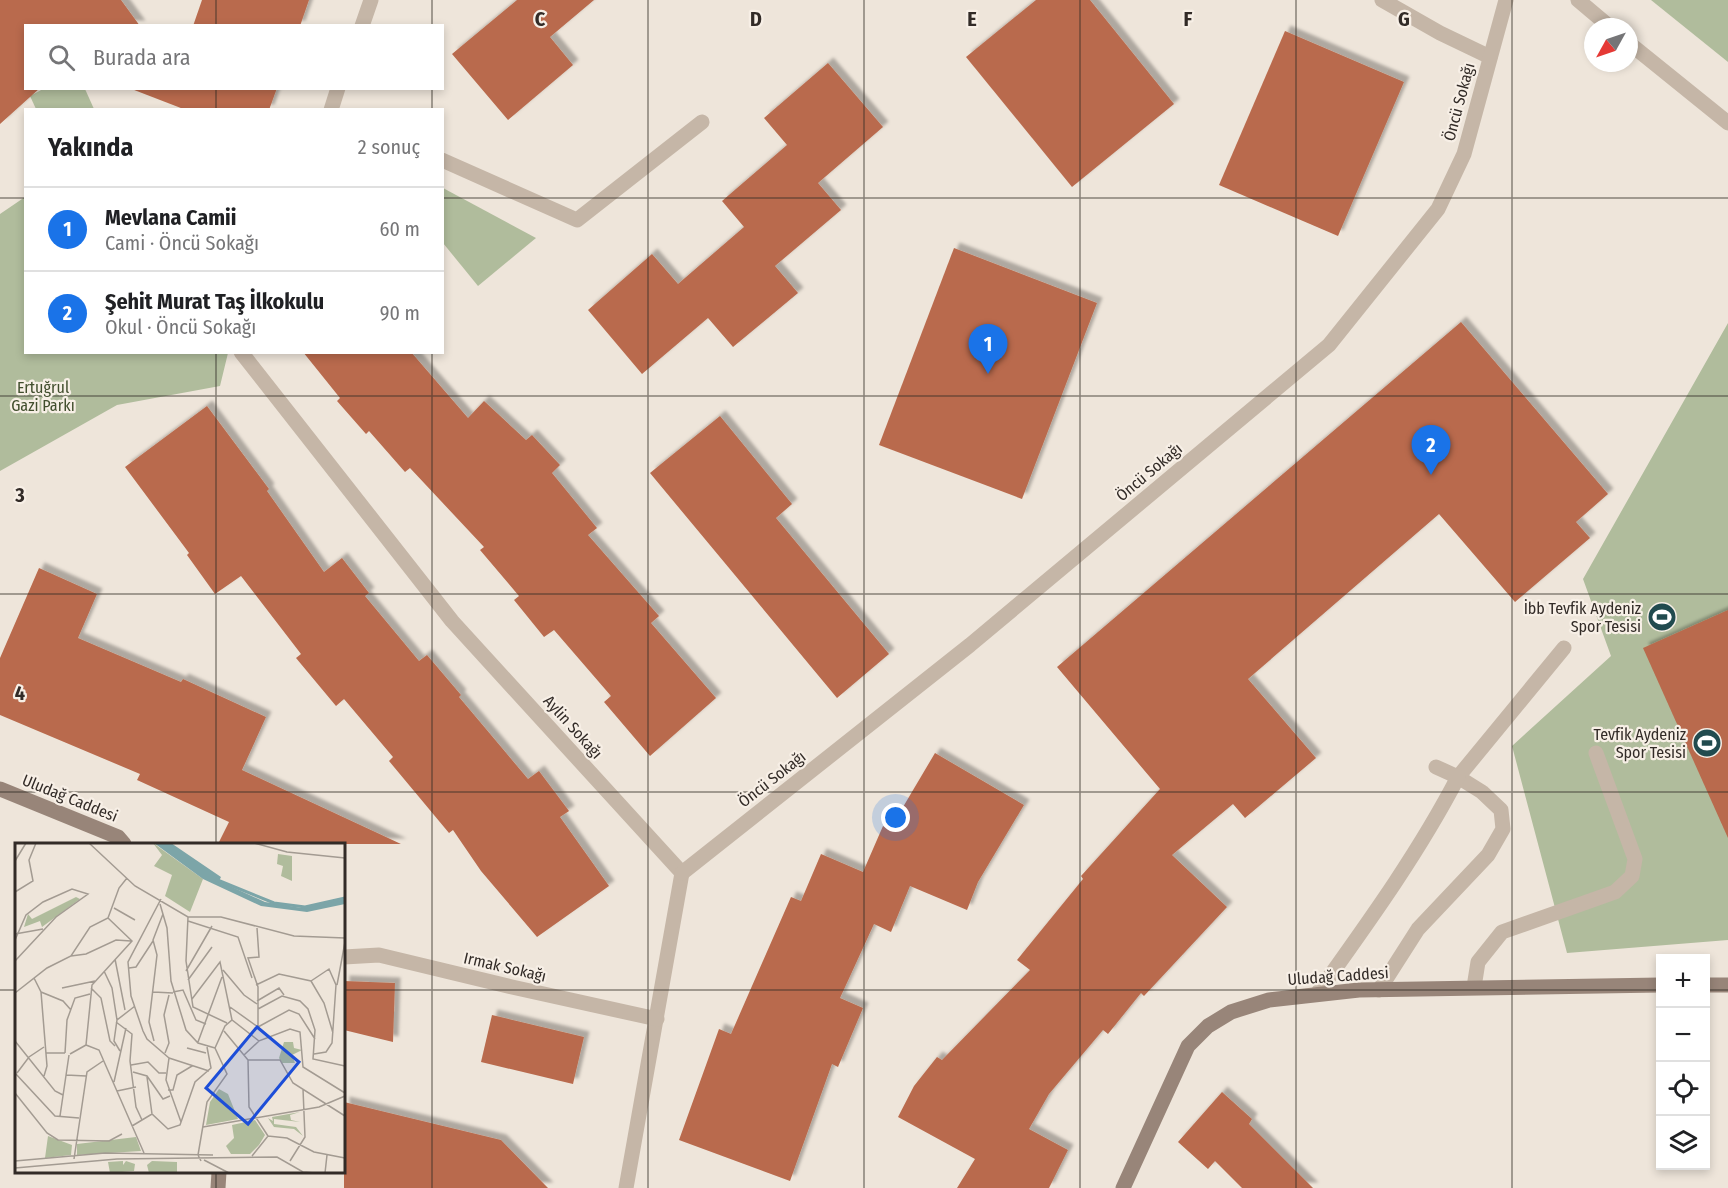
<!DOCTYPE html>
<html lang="tr">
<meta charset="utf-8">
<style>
:root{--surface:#fff;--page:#f2f2f2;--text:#202124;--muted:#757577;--line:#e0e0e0;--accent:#1a73e8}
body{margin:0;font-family:"Fira Sans Condensed",sans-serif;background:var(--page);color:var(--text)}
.controls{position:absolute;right:18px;bottom:18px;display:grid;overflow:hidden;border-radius:0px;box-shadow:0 3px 9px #0003}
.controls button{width:54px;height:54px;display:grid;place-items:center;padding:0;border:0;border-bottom:2px solid var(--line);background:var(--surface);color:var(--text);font:30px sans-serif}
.compass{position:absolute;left:1584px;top:18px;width:54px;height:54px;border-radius:50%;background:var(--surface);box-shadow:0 3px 9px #0003;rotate:230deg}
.you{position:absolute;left:896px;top:818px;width:21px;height:21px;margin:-15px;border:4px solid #fff;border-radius:50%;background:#1a73e8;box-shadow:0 0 0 9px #1a73e833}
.badge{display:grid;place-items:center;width:39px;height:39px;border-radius:50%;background:var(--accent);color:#fff;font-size:20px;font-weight:700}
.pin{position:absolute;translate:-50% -50px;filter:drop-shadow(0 2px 3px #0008)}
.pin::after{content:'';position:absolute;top:32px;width:21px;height:18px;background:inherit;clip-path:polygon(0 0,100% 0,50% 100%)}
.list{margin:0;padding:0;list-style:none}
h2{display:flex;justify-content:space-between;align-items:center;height:78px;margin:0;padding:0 24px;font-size:26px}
h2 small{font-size:20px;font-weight:400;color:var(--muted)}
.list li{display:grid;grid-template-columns:39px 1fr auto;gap:18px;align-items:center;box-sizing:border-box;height:84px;padding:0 24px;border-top:2px solid var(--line)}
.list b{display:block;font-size:22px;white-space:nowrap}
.list p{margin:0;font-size:20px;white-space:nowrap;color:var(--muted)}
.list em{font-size:20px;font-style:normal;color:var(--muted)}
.icon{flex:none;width:33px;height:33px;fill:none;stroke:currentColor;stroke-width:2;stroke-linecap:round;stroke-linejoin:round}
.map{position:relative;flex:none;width:1728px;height:1188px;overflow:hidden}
.search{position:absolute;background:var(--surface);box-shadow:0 3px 9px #0003;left:24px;top:24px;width:420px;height:66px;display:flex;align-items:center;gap:15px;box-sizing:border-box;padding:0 21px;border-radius:0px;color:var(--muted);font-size:22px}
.panel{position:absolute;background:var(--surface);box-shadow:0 3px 9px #0003;left:24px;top:108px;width:420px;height:246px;border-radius:0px}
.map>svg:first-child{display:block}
.green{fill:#b0bc9c}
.building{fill:#b96b4d;filter:url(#shadow)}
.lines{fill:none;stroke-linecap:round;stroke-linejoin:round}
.lane{stroke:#c5b6a7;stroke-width:15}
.street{stroke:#c5b6a7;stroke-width:15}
.secondary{stroke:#988579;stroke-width:15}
.grid{fill:none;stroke:#322b27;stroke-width:1.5;stroke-opacity:0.55}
.labels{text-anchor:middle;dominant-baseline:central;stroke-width:4.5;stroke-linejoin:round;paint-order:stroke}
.street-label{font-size:16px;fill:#322b27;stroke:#f7efe6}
.park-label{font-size:16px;fill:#414e2d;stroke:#f7efe6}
.poi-label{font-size:16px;fill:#322b27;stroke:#f7efe6;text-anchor:end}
.inset-river{fill:none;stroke:#7ca5a8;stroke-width:3}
.inset-road{fill:none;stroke:#a39b92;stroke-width:1.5}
.view{fill:#1d4ed8;fill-opacity:0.15;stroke:#1d4ed8;stroke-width:3}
.inset-edge{fill:none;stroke:#322b27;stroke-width:3}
.grid-label{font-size:20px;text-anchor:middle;font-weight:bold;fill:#322b27;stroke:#f7efe6;stroke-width:4.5;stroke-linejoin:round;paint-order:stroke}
</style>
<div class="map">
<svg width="1728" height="1188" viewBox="0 0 1728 1188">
<defs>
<filter id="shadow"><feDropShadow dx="5.5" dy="-5.5" stdDeviation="1.5" flood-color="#0004"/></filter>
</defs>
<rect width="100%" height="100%" fill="#eee5da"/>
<!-- green -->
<g class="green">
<polygon points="1651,0 1728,0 1728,62"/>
<polygon points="43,89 85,89 94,109 36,109 30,96"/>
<polygon points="443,188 536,238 478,286 443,243"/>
<polygon points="25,197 26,352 228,353 220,386 117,405 0,471 0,214"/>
<polygon points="1728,323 1728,940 1567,953 1512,746 1611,656 1583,579"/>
</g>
<!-- building -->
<g class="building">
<polygon points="0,0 121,0 140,26 26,26 26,88 40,88 0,124"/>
<polygon points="202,0 309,0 300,26 193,26"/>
<polygon points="517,0 594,0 550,37 573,65 508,120 452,54"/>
<polygon points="1036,0 1090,0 1174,104 1072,187 966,57"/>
<polygon points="1285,31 1404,82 1338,236 1219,185"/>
<polygon points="828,63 883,127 818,183 841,210 775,266 798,293 733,347 708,318 642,374 588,310 652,254 678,284 744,227 722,201 787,145 764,118"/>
<polygon points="129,88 277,88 269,110 186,110"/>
<polygon points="954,248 1097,303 1022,499 879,445"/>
<polygon points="1461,322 1608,494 1576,522 1590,538 1515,602 1439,514 1248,679 1316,758 1245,818 1233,804 1172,855 1227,907 1144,996 1141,993 1108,1034 1103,1030 1049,1094 1029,1129 1068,1150 1049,1188 957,1188 975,1159 898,1117 914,1086 937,1057 942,1060 1030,970 1017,960 1083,879 1081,876 1160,789 1057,667"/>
<polygon points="303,352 411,352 468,418 484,401 526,440 532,435 560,465 552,473 597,528 588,535 659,616 651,623 716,698 650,756 604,702 611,696 554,630 544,637 514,600 519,596 480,550 484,547 410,468 405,472 369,431 366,434 337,401 340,398"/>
<polygon points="207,406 269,489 267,491 324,572 342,558 369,593 365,596 419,661 427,655 461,695 459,697 528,779 539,771 569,811 560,817 609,886 537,937 481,871 453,830 449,833 389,761 393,757 344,699 336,706 296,658 301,654 241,576 215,594 187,555 189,553 125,467"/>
<polygon points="720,416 792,504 776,518 889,654 837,698 650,473"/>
<polygon points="39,568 97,594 78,638 181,682 183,679 266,717 242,770 401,844 218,844 229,822 137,780 140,774 0,715 0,658"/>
<polygon points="1728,610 1728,838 1643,648"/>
<polygon points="935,753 1024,805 978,882 967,910 910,886 891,932 874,924 840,998 863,1008 838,1067 832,1064 790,1181 679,1140 719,1029 731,1034 791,897 801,901 821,854 863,872 883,826 890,829"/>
<polygon points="344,981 395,983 393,1042 344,1030"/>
<polygon points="492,1015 584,1037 573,1084 481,1062"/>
<polygon points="1222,1092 1252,1119 1249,1124 1313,1188 1242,1188 1215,1161 1208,1169 1178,1142"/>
<polygon points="344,1102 501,1140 548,1188 344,1188"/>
</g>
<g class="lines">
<!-- lane -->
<g class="lane">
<polyline points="1382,0 1440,33 1490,57"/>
<polyline points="442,160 577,220 702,122"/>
<polyline points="1474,987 1478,962 1502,932 1615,892 1632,876 1635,859 1596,753"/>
<polyline points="1379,990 1418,929 1488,855 1503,829 1501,810 1482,792 1458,777 1564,648"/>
<path d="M 1317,994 C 1367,924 1418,854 1458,777 L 1436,767"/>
</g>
<!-- street -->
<g class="street">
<polyline points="1578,0 1610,27"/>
<polyline points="362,26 371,0"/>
<polyline points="1629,43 1728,123"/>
<polyline points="331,110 338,88"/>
<polyline points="241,352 452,621 682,873 626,1188"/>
<polyline points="682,873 970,645 1329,345 1438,209 1464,154 1506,0"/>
<polyline points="344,957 379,955 512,987 657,1019"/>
</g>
<!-- secondary -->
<g class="secondary">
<polyline points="0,789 118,837 124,844"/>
<polyline points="1706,985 1728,985"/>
<polyline points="218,1188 219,1172"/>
<polyline points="1123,1188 1188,1046 1208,1026 1231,1012 1269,1000 1359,990 1660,985"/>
</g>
</g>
<!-- grid -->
<path class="grid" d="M 216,0 L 216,26M 432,0 L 432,26M 648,0 L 648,1188M 864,0 L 864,1188M 1080,0 L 1080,1188M 1296,0 L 1296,1188M 1512,0 L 1512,1188M 216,88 L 216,110M 432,88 L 432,110M 0,198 L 26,198M 442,198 L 1728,198M 216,352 L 216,844M 432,352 L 432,1188M 0,396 L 1728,396M 0,594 L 1728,594M 0,792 L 1728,792M 0,990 L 16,990M 344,990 L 1660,990M 1706,990 L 1728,990M 216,1172 L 216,1188"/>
<!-- icons -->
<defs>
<g id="stadium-disc" transform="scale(1.5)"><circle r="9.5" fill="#214b4f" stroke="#f7efe6"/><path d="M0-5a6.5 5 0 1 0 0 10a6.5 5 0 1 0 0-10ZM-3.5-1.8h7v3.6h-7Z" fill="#fff"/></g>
</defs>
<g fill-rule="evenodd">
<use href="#stadium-disc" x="1662" y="617"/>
<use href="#stadium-disc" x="1707" y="743"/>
</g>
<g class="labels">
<!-- street labels -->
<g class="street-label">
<text transform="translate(1459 102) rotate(-75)">Öncü Sokağı</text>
<text transform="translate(1149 472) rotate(-40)">Öncü Sokağı</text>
<text transform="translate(573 727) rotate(48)">Aylin Sokağı</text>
<text transform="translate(772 779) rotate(-38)">Öncü Sokağı</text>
<text transform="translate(70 798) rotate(22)">Uludağ Caddesi</text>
<text transform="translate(505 967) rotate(13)">Irmak Sokağı</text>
<text transform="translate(1338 976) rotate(-4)">Uludağ Caddesi</text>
</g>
<!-- park labels -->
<g class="park-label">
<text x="43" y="387">Ertuğrul<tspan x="43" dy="18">Gazi Parkı</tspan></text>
</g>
<!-- poi labels -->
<g class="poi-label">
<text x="1641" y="608">İbb Tevfik Aydeniz<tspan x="1641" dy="18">Spor Tesisi</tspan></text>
<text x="1686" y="734">Tevfik Aydeniz<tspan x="1686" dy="18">Spor Tesisi</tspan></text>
</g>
</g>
<!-- overview -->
<g transform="translate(15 843)">
<rect width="330" height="330" fill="#eee5da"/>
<path d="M 138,0 L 188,36 L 175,69 L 150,53 L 157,32 L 139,23 L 147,12 ZM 263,11 L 277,13 L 277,38 L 266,33 L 268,23 L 262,21 ZM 61,54 L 65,56 L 27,84 L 25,78 L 9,84 L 13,71 L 17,76 ZM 269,199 L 278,199 L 279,205 L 287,207 L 277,212 L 280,220 L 267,220 L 264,215 ZM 204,246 L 213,251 L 223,276 L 191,282 L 195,259 ZM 285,269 L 275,272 L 276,277 L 285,279 L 259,276 L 259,281 L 281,284 L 288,293 L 279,286 L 259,284 L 253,275 L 258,278 L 257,274 ZM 240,277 L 250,292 L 244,302 L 235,311 L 216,311 L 211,303 L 219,295 L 217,282 ZM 33,293 L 57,302 L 56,312 L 30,315 ZM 121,294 L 126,308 L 62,312 L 62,301 ZM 108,318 L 108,322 L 111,318 L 120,321 L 119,328 L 95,330 L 93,319 ZM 137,318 L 162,319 L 162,329 L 134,330 L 132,322 Z" fill="#b0bc9c"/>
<path d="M 139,0 L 156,0 L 206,34 L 204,38 L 250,59 L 287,65 L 325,57 L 330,57 L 330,61 L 292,69 L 246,63 L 188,36 Z" fill="#7ca5a8"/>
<path class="inset-river" d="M 200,36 L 259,60 L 290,64 L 330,55"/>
<path class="inset-road" d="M 74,0 L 120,43 L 173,74 L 206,74 L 279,93 L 330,95M 239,0 L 272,9 L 330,15M 0,18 L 11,0M 0,49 L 18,38 L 14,17 L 21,0M 146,56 L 113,119 L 116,153 L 128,188 L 132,196 L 154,215M 145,61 L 152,85 L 156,138 L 171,187 L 183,200 L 200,205M 99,65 L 120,77M 173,74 L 171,118 L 178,164 L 212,180M 173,78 L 223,94 L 237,135M 242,85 L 244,114 L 233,115 L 243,144 L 243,184M 0,91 L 28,86M 0,97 L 11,72 L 28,59 L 57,46 L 73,51 L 41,74 L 0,118M 56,113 L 71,111 L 101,97 L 116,98M 100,116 L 110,167M 114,125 L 121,124 L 138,98M 208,127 L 229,152 L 242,161M 89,128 L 97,145 L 102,177M 171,128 L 197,83M 19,135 L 26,149 L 32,223 L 29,233M 173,137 L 197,104M 296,138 L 314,126 L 321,142 L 317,200 L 311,209 L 299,211M 241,142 L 264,131 L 296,138 L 309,160 L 318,190M 322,142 L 330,99M 47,145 L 80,138M 76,145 L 86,155 L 95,198 L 100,203M 26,149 L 48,158 L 56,167M 138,149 L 158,150M 158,149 L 168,147 L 181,177 L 191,181M 0,150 L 32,125 L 56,113 L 75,84 L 93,75 L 104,45 L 112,35M 177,156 L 205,119 L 217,177M 242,158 L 264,145 L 269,152M 215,164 L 243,184M 243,166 L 267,153 L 285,158 L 293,166 L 300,187 L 298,216 L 330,223M 101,179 L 117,191 L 115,218 L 121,264 L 127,277M 243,184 L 274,167 L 284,171 L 300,196M 209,188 L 233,217 L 265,217 L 278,240 L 330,273M 0,198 L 40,248 L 48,252M 139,198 L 134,179 L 142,112 L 138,97 L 148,71M 183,199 L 207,134M 71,202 L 77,142 L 117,98 L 93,75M 71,202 L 84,207 L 129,310M 172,205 L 191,210M 105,208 L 99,198 L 102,177 L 120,163M 31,210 L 50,210M 50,210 L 52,177 L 60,155 L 75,151M 150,210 L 154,200 L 149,172 L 154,152M 55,211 L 71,202M 229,212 L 244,198M 154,215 L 151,237 L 166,279M 154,215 L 194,228M 233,217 L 234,264 L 253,293M 116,222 L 133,219 L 144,230 L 151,230M 118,229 L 132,233 L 148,256 L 155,253M 0,230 L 40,273 L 64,275M 2,230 L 14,214 L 29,204M 51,232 L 71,233M 132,234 L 137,271M 99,239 L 111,185M 153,247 L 158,247 L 162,232 L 177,223M 102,248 L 121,244M 0,250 L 32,290 L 43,297 L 94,298 L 107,291M 45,273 L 54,212M 117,283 L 137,271 L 153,286 L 165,282 L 180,239 L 196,225 L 192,204M 188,284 L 304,264 L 330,253M 237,313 L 253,293 L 272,295 L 299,309 L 330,315M 59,316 L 72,229 L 88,218M 189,317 L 214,330M 0,318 L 90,310 L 198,312M 186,318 L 183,312 L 192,259 L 212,231 L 200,205 L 210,183 L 217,177 L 244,198 L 275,186 L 285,189 L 288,224 L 330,250M 275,318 L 290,294 L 288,246M 0,325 L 102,316 L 262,314 L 288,329 L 300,330M 310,330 L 312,312"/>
<path class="view" d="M 242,184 L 284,219 L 233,281 L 191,245 Z"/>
<rect width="330" height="330" class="inset-edge"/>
</g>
<g class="grid-label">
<text x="540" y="26">C</text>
<text x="756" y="26">D</text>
<text x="972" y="26">E</text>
<text x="1188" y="26">F</text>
<text x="1404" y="26">G</text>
<text x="20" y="502">3</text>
<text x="20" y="700">4</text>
</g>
</svg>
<div class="controls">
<button>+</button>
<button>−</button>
<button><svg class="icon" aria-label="locate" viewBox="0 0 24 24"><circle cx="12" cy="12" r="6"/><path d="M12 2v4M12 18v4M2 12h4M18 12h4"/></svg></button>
<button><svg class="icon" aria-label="layers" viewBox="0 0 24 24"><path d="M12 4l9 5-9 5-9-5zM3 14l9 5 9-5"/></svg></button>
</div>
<svg class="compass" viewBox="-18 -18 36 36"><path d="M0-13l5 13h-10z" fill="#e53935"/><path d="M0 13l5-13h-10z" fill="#757577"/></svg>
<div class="you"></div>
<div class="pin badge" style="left:988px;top:374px">1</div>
<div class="pin badge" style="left:1431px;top:475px">2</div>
<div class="search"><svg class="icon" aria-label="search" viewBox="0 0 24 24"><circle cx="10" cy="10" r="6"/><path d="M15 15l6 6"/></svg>Burada ara</div>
<section class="panel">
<h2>Yakında<small>2 sonuç</small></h2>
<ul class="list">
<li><span class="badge">1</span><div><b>Mevlana Camii</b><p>Cami · Öncü Sokağı</p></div><em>60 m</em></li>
<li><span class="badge">2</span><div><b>Şehit Murat Taş İlkokulu</b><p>Okul · Öncü Sokağı</p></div><em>90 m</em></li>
</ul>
</section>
</div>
